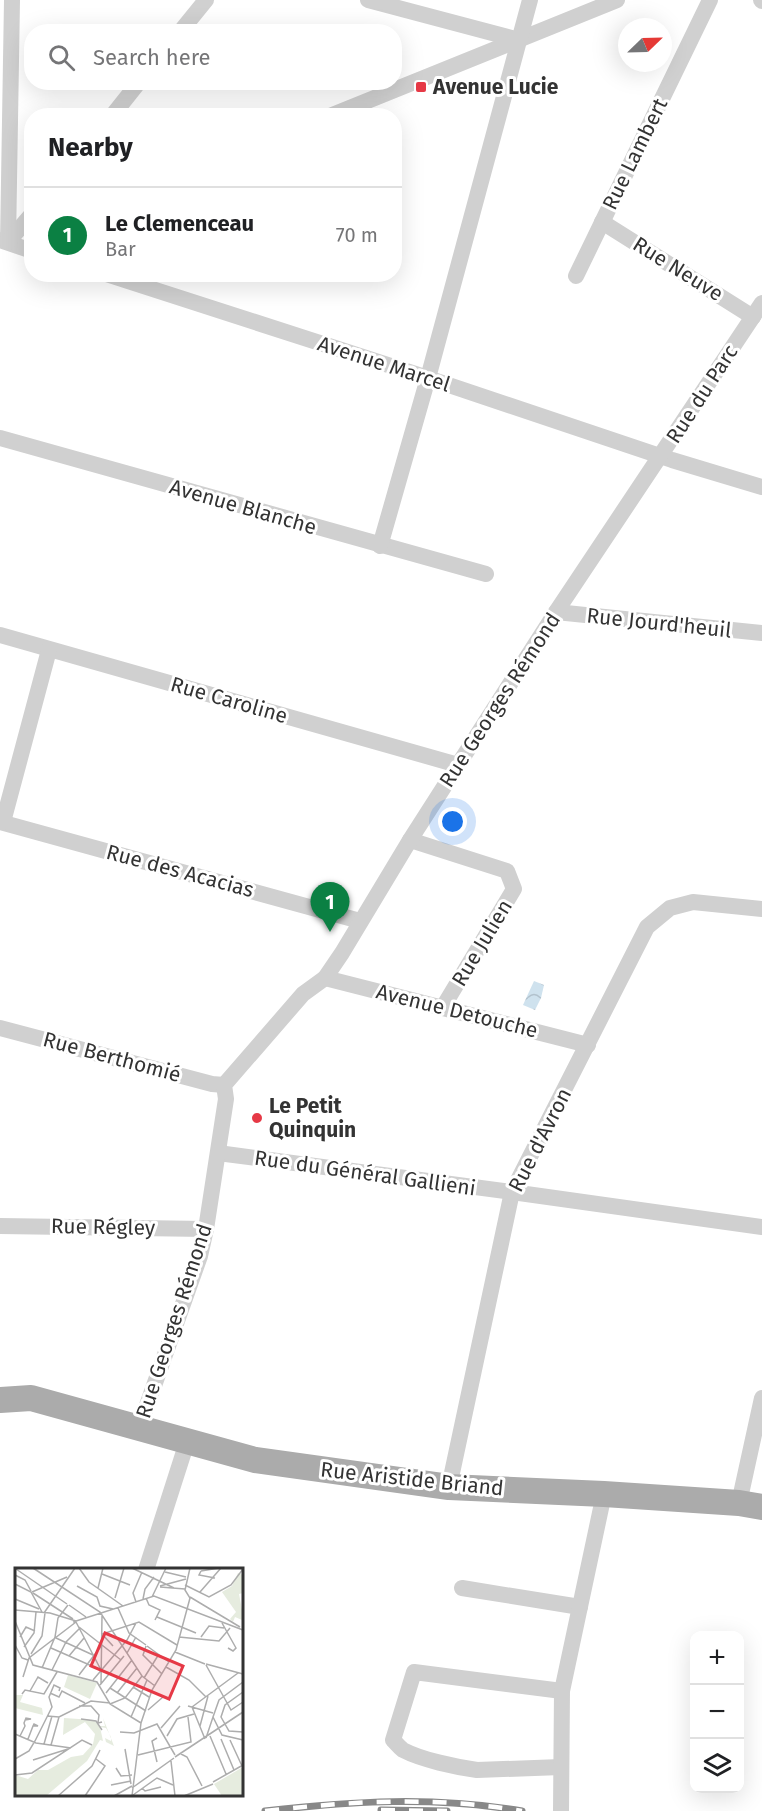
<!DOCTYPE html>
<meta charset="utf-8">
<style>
:root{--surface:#fff;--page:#f6f6f6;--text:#202124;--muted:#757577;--line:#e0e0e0;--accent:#0b8043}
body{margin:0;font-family:"Fira Sans",sans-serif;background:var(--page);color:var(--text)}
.controls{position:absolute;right:18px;bottom:18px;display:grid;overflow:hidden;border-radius:12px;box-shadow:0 6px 24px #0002}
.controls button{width:54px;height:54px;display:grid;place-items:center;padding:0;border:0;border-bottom:2px solid var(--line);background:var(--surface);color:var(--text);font:30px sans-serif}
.compass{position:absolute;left:618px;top:18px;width:54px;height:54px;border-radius:50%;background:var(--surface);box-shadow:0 6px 24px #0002;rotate:67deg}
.you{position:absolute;left:453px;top:822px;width:21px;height:21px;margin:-15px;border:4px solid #fff;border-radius:50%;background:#1a73e8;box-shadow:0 0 0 9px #1a73e833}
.badge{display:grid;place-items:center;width:39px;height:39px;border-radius:50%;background:var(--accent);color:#fff;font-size:20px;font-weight:700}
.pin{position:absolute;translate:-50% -50px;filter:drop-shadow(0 2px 3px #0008)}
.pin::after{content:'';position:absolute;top:32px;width:21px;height:18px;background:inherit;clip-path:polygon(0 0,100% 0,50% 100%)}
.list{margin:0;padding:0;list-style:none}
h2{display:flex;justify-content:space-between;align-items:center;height:78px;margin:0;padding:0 24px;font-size:26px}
h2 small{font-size:20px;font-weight:400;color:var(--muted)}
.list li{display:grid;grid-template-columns:39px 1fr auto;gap:18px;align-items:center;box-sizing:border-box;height:96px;padding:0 24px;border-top:2px solid var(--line)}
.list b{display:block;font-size:22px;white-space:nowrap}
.list p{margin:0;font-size:20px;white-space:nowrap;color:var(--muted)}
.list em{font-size:20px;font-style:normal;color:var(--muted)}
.icon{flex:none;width:33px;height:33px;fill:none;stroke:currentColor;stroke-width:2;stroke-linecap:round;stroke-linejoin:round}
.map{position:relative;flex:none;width:762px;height:1811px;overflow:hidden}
.search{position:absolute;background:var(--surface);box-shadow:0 6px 24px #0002;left:24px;top:24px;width:378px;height:66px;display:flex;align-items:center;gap:15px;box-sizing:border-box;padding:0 21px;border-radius:24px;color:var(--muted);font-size:22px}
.panel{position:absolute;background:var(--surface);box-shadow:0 6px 24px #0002;left:24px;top:108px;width:378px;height:174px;border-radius:24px}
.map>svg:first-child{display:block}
.water{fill:url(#water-waves)}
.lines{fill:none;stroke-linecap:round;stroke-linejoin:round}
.street{stroke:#d0d0d0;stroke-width:16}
.primary{stroke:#ababab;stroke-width:26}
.rail-casing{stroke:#888;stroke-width:7}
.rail{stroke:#fff;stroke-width:4.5;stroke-dasharray:14;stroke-linecap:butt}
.poi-dot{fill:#e63946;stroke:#fff;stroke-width:2}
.labels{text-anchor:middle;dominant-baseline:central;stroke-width:6;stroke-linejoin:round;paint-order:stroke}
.poi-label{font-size:21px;font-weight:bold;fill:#333;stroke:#fff;text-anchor:start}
.street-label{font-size:21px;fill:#333;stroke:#fff}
.inset-road{fill:none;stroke:#adadad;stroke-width:1.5}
.view{fill:#e63946;fill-opacity:0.15;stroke:#e63946;stroke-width:3}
.inset-edge{fill:none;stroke:#333;stroke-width:3}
</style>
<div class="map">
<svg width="762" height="1811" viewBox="0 0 762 1811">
<defs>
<pattern id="water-waves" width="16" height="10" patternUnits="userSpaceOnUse" patternTransform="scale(1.5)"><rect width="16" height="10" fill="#cfe2ee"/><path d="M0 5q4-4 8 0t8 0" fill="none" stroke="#b2c2cd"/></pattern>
</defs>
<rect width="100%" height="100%" fill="#fff"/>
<!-- water -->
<polygon class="water" points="534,981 544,985 541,998 535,1010 523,1005"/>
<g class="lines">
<!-- street -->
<g class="street">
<polyline points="368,0 519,40"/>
<polyline points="761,0 762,1"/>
<polyline points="180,32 206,0"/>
<polyline points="112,116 139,82"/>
<polyline points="330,116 617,0"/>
<polyline points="602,222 753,317"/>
<polyline points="0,240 32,251"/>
<polyline points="8,242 12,0"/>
<polyline points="8,242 32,214"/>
<polyline points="106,274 416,374 672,460 762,487"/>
<polyline points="576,276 710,0"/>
<polyline points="0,438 486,574"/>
<polyline points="380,546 428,378 530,0"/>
<polyline points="556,612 762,633"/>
<polyline points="0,635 458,765"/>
<polyline points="0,822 360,921"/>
<polyline points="3,822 49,650"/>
<polyline points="410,840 507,871 514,889 443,1007"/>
<polyline points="325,978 588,1045"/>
<polyline points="0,1028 212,1084 224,1085"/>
<polyline points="218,1153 512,1192 762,1227"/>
<polyline points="0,1226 206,1229"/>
<polyline points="139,1428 200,1256 206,1229 226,1099 224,1085 303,994 325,978 342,953 410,840 556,612 762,303"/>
<polyline points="449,1487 512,1192 647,927 670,908 693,902 762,909"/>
<polyline points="739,1503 762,1398"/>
<polyline points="146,1570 187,1442"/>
<polyline points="462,1588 580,1607"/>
<path d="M 561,1767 L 477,1770 C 456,1767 422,1760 403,1750 C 399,1747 396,1743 393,1740 L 414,1672 L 562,1691"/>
<polyline points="561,1811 562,1691 604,1494"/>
</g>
<!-- primary -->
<polyline class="primary" points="0,1400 31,1398 255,1460 449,1487 604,1494 739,1503 762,1507"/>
<!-- rail casing -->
<g class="rail-casing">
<g id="rail">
<polyline points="381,1810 447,1811"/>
<path d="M 265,1811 C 353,1801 434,1796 522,1811"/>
</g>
</g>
<!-- rail -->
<use href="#rail" class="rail"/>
</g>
<!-- markers -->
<g class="poi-dot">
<rect x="415" y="81" width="12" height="12" rx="3"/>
<circle cx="257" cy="1118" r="6"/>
</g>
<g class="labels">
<!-- poi labels -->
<g class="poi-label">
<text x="433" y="87">Avenue Lucie</text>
<text x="269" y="1106">Le Petit<tspan x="269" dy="24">Quinquin</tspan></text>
</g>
<!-- street labels -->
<g class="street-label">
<text transform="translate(635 154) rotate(-64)">Rue Lambert</text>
<text transform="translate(678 269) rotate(32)">Rue Neuve</text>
<text transform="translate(384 364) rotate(18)">Avenue Marcel</text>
<text transform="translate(702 394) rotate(-57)">Rue du Parc</text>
<text transform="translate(243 507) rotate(16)">Avenue Blanche</text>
<text transform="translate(659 623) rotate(6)">Rue Jourd'heuil</text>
<text transform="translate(229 700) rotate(16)">Rue Caroline</text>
<text transform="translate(500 700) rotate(-57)">Rue Georges Rémond</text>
<text transform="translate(180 871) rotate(15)">Rue des Acacias</text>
<text transform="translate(482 943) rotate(-59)">Rue Julien</text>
<text transform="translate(457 1011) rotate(14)">Avenue Detouche</text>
<text transform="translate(112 1057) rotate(15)">Rue Berthomié</text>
<text transform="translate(540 1140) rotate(-63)">Rue d'Avron</text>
<text transform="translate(365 1173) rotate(8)">Rue du Général Gallieni</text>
<text transform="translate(103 1227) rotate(1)">Rue Régley</text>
<text transform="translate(174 1321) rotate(-72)">Rue Georges Rémond</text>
<text transform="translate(412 1479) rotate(6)">Rue Aristide Briand</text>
</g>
</g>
<!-- overview -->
<g transform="translate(15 1568)">
<rect width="228" height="228" fill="#fff"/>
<path d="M 228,199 L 228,228 L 207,228 L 199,216 Z" fill="#e6ecdf"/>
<path d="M 223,5 L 228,7 L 228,25 L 224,26 L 228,47 L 227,52 L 220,49 L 218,54 L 215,51 L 221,44 L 207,24 L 217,18 ZM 0,127 L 8,127 L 5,134 L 27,140 L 28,147 L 0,140 ZM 49,150 L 79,152 L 84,158 L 90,158 L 88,150 L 99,178 L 91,174 L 90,170 L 96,173 L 96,169 L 91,160 L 85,159 L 88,173 L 85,172 L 72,193 L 31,228 L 0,228 L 0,207 L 13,211 L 23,202 L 33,202 L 56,189 L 68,187 L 78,176 L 80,166 L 70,154 L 48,167 Z" fill="#e6ecdf"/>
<path d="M 53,107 L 82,115 L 75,131 L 49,119 Z" fill="#e6ecdf"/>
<path class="inset-road" d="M 18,0 L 85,44 L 127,108 L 140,118M 64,0 L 74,14 L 108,38M 117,0 L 159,20M 1,1 L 52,36M 186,3 L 184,7 L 200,10M 186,3 L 204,0M 150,4 L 171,9M 87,6 L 115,17M 0,7 L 10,12 L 16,23M 0,16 L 16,24 L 27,44M 170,17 L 194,29 L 216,17 L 228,1M 62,18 L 82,29 L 85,38 L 98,41M 145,18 L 171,11M 145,19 L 170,21M 83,20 L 88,0M 17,24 L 52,9M 185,24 L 206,0M 18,25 L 58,51M 137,29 L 151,0M 175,29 L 225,59M 100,30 L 109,0M 131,30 L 134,37 L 145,42 L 140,52M 0,31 L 24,41M 128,31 L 130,21 L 139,9M 121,34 L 118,25 L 127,4M 54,37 L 71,49M 103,40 L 114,65 L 131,77M 0,42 L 35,45 L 61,53M 29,45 L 60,0M 142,49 L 181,65M 0,53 L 18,97 L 82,114 L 95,136 L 126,155M 58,54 L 139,28 L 228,62M 61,54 L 86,102M 207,55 L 221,80 L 218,83 L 213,80M 64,59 L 106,92M 5,69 L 11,59 L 20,63M 164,69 L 204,73 L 215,60M 186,69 L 194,58 L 209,60M 41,70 L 78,87M 0,77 L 7,90 L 13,92M 98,78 L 87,66 L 124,54 L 162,77M 131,78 L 128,87 L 147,106M 132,78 L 154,94M 9,79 L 19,65 L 21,44M 36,80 L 86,102M 160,84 L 190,96M 112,85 L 121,69M 16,86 L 27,68 L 30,45M 54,88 L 69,70M 191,96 L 228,106M 191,97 L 216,142 L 228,134M 151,99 L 174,112 L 191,129M 27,100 L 40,69 L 43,50 L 53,37M 37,102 L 51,74 L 64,61M 64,107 L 87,77M 8,109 L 14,90 L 61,54M 129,110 L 144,86M 78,112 L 112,72 L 121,55M 228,114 L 204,132 L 198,149 L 207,167 L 228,172M 86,116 L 87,48M 85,117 L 109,88M 118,119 L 134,129M 95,120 L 131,143M 15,123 L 23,109 L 33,115M 228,124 L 210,137 L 206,149 L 214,163 L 228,164M 35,125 L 44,129 L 47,123 L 70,135M 91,125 L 117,92M 102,125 L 122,100M 7,126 L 10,122 L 29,126 L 42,104M 95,136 L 110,130 L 127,108M 64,138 L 76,138 L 84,147 L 83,155 L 87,154M 173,138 L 198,145M 177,139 L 223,105M 177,139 L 190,171M 133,142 L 148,129M 32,148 L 44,149 L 76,133 L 95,135M 116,149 L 132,112M 66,151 L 81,153 L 87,162M 185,158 L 193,128M 146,160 L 165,138M 105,164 L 119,165 L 142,156 L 160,187M 0,166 L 21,175 L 56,180M 5,168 L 10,158 L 9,155 L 11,150 L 16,151 L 10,152M 152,168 L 162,151 L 179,146M 195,168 L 211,206M 191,170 L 198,149M 13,171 L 18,158 L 23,158 L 19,156 L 18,158M 206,171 L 219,202M 215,172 L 227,198M 29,176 L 37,148M 36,177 L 44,149M 110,181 L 116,216M 166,186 L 172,189 L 187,218M 123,187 L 176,174 L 173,149M 160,189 L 228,144M 0,191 L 14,183 L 20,173 L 37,139 L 34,129 L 39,117 L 45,120 L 44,123M 18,192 L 53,181M 156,193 L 160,228M 142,194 L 137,173 L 142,170M 101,200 L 106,208 L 117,207M 0,207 L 17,205 L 67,172 L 77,177M 198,214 L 228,197M 96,217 L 116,213M 117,220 L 159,190M 127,220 L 130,223 L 146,219M 118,227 L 142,210 L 158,217M 43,228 L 77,198 L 85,182M 70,228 L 90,198 L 81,191M 99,228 L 117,218M 117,228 L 126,155 L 137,122 L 161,82 L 175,30 L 170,22 L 175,0M 169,228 L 198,216"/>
<path class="view" d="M 90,65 L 168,98 L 154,131 L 76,98 Z"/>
<rect width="228" height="228" class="inset-edge"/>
</g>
</svg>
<div class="controls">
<button>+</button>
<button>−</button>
<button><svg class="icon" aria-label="layers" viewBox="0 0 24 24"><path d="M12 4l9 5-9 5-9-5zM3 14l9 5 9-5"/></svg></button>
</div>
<svg class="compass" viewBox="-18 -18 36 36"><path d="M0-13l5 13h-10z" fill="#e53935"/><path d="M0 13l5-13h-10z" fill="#757577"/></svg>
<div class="you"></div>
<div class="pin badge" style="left:330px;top:932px">1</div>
<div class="search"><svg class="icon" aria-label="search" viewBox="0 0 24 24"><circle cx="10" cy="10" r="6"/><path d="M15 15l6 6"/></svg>Search here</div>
<section class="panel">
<h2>Nearby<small></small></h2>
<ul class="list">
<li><span class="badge">1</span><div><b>Le Clemenceau</b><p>Bar</p></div><em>70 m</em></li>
</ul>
</section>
</div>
